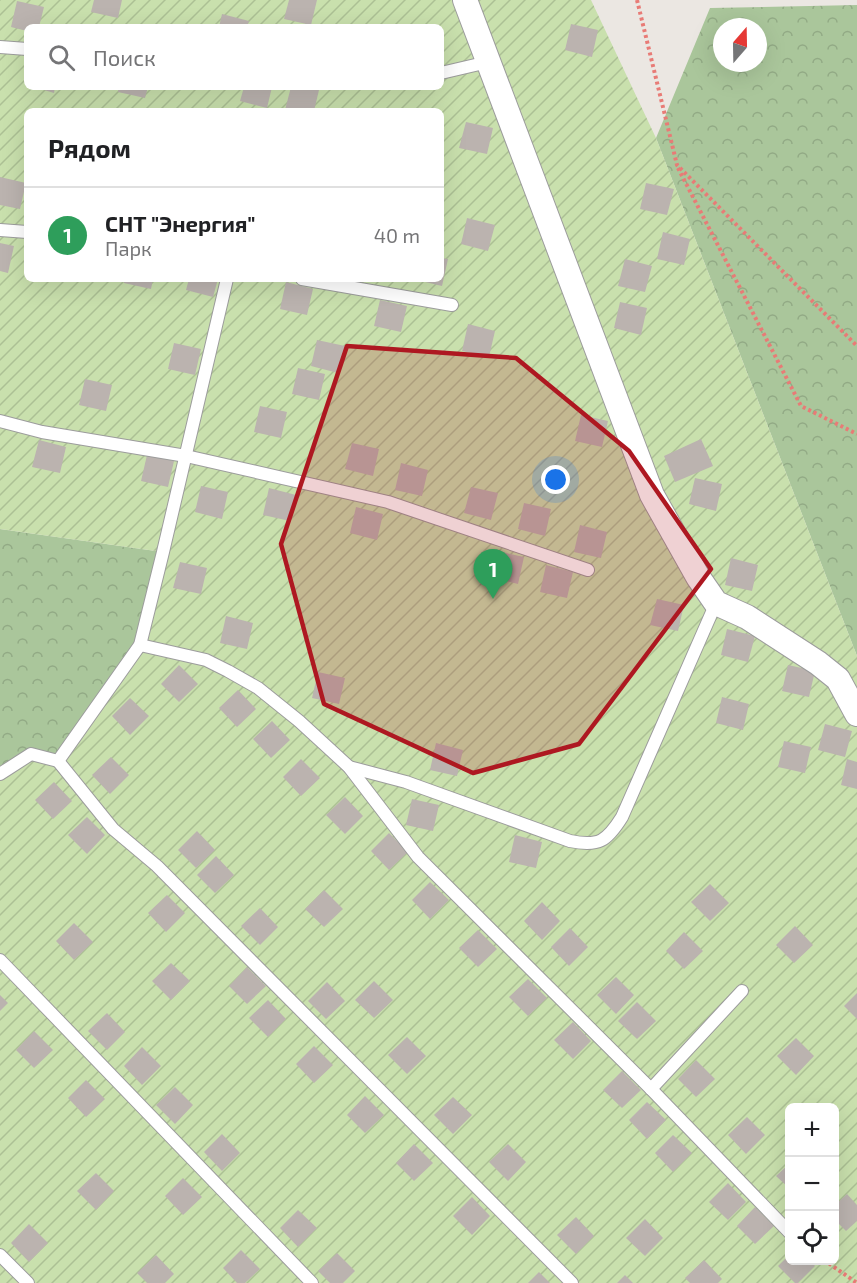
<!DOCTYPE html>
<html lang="ru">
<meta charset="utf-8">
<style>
:root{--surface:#fff;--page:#f6f6f6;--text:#202124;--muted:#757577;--line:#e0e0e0;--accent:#0b8043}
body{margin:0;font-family:"Exo 2",sans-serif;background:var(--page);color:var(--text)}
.controls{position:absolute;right:18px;bottom:18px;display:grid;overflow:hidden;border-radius:9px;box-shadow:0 6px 24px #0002}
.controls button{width:54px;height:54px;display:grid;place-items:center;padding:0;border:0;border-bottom:2px solid var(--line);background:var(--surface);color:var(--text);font:30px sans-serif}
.compass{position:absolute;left:713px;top:18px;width:54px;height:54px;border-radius:50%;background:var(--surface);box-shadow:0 6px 24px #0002;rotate:20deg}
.you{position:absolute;left:556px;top:480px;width:21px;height:21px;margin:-15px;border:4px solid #fff;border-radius:50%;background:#1a73e8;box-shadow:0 0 0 9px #1a73e833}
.badge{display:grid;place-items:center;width:39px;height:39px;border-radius:50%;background:var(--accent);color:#fff;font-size:20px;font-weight:700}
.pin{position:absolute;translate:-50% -50px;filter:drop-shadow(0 2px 3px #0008)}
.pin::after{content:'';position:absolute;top:32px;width:21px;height:18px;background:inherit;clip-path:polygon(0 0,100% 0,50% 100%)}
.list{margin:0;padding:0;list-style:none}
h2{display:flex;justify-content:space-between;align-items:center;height:78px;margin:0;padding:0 24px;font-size:26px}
h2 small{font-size:20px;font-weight:400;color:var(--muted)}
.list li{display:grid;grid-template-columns:39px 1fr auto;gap:18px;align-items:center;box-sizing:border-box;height:96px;padding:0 24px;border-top:2px solid var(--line)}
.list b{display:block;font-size:22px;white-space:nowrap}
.list p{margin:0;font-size:20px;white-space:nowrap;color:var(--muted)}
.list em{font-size:20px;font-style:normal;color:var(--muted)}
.icon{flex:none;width:33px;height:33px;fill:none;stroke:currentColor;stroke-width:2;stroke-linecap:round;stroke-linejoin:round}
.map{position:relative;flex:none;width:857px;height:1283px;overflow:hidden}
.search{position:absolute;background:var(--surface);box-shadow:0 6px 24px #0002;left:24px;top:24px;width:420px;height:66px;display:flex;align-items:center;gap:15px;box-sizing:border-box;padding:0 21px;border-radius:9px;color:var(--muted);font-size:22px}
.panel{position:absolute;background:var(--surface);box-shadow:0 6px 24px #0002;left:24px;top:108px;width:420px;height:174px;border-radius:9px}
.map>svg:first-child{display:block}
.forest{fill:url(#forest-crowns);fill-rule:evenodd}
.garden{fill:url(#garden-furrows);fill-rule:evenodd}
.building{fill:#bbb3af}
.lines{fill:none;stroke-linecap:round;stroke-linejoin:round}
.lane-casing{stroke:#9c9c9c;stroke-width:14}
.street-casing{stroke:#9c9c9c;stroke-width:26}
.path{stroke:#e87b76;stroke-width:4;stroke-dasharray:3 3;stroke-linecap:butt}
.lane{stroke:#fff;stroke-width:12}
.street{stroke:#fff;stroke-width:24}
.marked{fill:#ae1821;fill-opacity:0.2;stroke:#ae1821;stroke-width:4.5;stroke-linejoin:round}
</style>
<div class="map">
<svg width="857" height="1283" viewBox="0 0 857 1283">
<defs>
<pattern id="forest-crowns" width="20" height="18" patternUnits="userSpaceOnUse" patternTransform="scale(1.5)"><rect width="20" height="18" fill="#aac69b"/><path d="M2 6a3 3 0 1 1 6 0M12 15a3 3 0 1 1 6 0" fill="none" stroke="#92aa85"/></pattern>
<pattern id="garden-furrows" width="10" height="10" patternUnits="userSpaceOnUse" patternTransform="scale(1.5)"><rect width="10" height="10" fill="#c9e0ad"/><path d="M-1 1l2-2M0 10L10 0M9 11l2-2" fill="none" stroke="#acc094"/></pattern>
</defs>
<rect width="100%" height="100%" fill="#ebe7e2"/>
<!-- forest -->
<g class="forest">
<path d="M 857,5 L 857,656 L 656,138 L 710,8 ZM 722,27 L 758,27 L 758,63 L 722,63 Z"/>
<polygon points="0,529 163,552 140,645 58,761 0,774"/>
</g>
<!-- garden -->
<path class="garden" d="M 0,0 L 591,0 L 656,138 L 857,656 L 857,1283 L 0,1283 L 0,774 L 31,754 L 58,761 L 140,645 L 163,552 L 0,529 ZM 27,27 L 441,27 L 441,87 L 27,87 ZM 27,111 L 441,111 L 441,279 L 27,279 ZM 790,1108 L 834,1108 L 834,1260 L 790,1260 Z"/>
<!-- building -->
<g class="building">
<polygon points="94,0 122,0 118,18 91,12"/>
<polygon points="289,0 317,0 311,25 284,19"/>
<polygon points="17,1 44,7 39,27 27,27 27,31 11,27"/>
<polygon points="222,14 249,21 247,27 219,27"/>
<polygon points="571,24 598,30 592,57 565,50"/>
<polygon points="34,87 55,87 54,93"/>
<polygon points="119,87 148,87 145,98 118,92"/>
<polygon points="244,87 272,87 267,108 240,101"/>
<polygon points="291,87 308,87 319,90 314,111 285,110"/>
<polygon points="466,122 493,128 487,154 459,148"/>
<polygon points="0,177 26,183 20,209 0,205"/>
<polygon points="646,183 674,189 667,215 640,209"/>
<polygon points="467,218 495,225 488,251 461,244"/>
<polygon points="663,232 690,239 684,265 657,259"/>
<polygon points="0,243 14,246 8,273 0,271"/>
<polygon points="441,258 448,259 442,286 417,280 441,279"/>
<polygon points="625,259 652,266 645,292 618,286"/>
<polygon points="124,279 153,279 151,289 124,283"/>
<polygon points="189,279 218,279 213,297 186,290"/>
<polygon points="286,282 313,289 307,315 280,309"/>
<polygon points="380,300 407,306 401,332 374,326"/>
<polygon points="620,302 647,308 641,335 614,328"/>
<polygon points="468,324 495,331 489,357 462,351"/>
<polygon points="317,340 345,346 338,373 311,366"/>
<polygon points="174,343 201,349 195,375 168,369"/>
<polygon points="298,368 325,374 319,400 292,394"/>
<polygon points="85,379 112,385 106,411 79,405"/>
<polygon points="260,406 287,412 281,438 254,432"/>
<polygon points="581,415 608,421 602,447 575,441"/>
<polygon points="701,439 713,466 675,482 664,456"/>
<polygon points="39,440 66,447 60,473 32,467"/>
<polygon points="352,443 379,449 373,476 345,469"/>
<polygon points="147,455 174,461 168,487 141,481"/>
<polygon points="401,463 428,470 422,496 395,490"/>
<polygon points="695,478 722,484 716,511 689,504"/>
<polygon points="201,486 228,492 222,519 195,512"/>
<polygon points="471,487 498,493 491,520 464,513"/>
<polygon points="269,488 296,495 290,521 263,515"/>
<polygon points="524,503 551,509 545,536 518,529"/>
<polygon points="356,507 383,514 377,540 350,533"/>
<polygon points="580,525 607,532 601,558 574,552"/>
<polygon points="497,551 524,557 518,584 491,577"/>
<polygon points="731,558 758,565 752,591 725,585"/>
<polygon points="180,562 207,568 201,594 173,588"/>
<polygon points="546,565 573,572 567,598 540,592"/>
<polygon points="657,599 684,605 678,631 650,625"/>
<polygon points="226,616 253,623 247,649 220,643"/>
<polygon points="727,629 755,636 748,662 721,655"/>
<polygon points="179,665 198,684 179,702 161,684"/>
<polygon points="788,665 815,671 809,697 782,691"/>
<polygon points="318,672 345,678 339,704 312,698"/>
<polygon points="238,690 256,709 237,727 219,708"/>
<polygon points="722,697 749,704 743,730 716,723"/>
<polygon points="130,698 149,716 130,735 112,716"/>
<polygon points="272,721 290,740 271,758 253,739"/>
<polygon points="825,724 852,731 845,757 818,750"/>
<polygon points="784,741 811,747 805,773 778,767"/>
<polygon points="436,743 463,750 457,776 430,770"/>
<polygon points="111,757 129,775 110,794 92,775"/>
<polygon points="301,759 320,778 301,796 283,777"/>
<polygon points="847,759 857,762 857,789 841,785"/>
<polygon points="54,782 72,801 53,819 35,800"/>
<polygon points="345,797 363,816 345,834 326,815"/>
<polygon points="412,799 439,805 433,831 406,825"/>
<polygon points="87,817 105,835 87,854 68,835"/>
<polygon points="197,831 215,850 196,868 178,850"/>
<polygon points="389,833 408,852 389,870 371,851"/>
<polygon points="515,835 542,842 536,868 509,862"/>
<polygon points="216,856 234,875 215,893 197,875"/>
<polygon points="430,882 449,900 430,919 412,900"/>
<polygon points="710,884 729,903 710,921 691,902"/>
<polygon points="324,890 343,909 324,927 305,909"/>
<polygon points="167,895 185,913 166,932 148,913"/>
<polygon points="542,902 560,921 542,940 524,921"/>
<polygon points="260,908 278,927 260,945 241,926"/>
<polygon points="74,923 93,942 74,960 56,941"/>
<polygon points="795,926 813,945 794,963 776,945"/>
<polygon points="570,928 588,947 569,966 551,947"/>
<polygon points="478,930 497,949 478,967 459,948"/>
<polygon points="684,932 703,951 684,969 666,951"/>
<polygon points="171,963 190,981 171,1000 152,981"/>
<polygon points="247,967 266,986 247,1004 229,986"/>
<polygon points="616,977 634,995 616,1014 597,995"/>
<polygon points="528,979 547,998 528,1016 509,997"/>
<polygon points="374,981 393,1000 374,1018 355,1000"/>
<polygon points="327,982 345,1001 326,1019 308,1001"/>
<polygon points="857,993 857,1019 844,1006"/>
<polygon points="0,995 8,1003 0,1011"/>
<polygon points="268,1000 286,1019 268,1037 249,1018"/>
<polygon points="637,1002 656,1021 637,1039 618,1021"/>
<polygon points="107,1013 125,1032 107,1050 88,1031"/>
<polygon points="573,1022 591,1041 573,1059 554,1040"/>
<polygon points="34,1031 53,1050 34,1068 16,1050"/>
<polygon points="407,1037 426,1056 407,1074 388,1055"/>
<polygon points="796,1038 814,1056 796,1075 777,1056"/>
<polygon points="314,1046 333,1065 314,1083 296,1064"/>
<polygon points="142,1047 161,1066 142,1085 124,1066"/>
<polygon points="696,1060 715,1079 696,1097 678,1079"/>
<polygon points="622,1071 641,1090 622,1108 603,1090"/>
<polygon points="86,1080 105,1099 86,1117 68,1098"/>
<polygon points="175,1087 193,1105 175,1124 156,1105"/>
<polygon points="365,1096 384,1115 365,1133 347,1115"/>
<polygon points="453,1097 472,1115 453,1134 434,1115"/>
<polygon points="647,1102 666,1120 647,1139 629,1120"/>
<polygon points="747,1117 765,1135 746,1154 728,1135"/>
<polygon points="222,1134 240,1153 222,1171 204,1152"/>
<polygon points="673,1135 692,1153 673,1172 655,1153"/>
<polygon points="414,1144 433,1163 414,1181 396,1163"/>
<polygon points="508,1144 526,1162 508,1181 489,1162"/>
<polygon points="790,1163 790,1189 776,1176"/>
<polygon points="96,1173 114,1191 96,1210 77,1191"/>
<polygon points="183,1178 202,1197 183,1215 165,1196"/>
<polygon points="728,1183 746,1202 728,1220 709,1202"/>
<polygon points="847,1194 857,1205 857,1221 846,1231 834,1219 834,1206"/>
<polygon points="472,1197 490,1216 472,1235 453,1216"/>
<polygon points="755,1207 774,1226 755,1244 737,1226"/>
<polygon points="298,1210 317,1228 298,1247 280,1228"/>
<polygon points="576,1217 594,1236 576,1254 557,1235"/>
<polygon points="645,1219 663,1238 645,1256 626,1238"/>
<polygon points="29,1224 48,1243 29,1262 11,1243"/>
<polygon points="241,1250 260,1269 245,1283 237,1283 223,1268"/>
<polygon points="337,1253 355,1271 343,1283 330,1283 318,1271"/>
<polygon points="790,1254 790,1260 810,1260 815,1266 798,1283 795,1283 778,1266"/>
<polygon points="156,1255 174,1274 165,1283 147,1283 137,1273"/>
<polygon points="704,1260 722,1279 718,1283 690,1283 685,1278"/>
<polygon points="539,1272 550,1283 528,1283"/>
<polygon points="625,1275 633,1283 617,1283"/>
</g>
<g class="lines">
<!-- lane casing -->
<g class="lane-casing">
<g id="lane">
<polyline points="0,47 27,49"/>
<polyline points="441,73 488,62"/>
<polyline points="0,230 27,232"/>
<polyline points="302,279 452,305"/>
<polyline points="0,421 42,432 186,456 388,502 588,570"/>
<polyline points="140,645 206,660 228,671 258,688 299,721 349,767 418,857 651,1089 790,1233"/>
<polyline points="58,761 113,829 157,866 572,1283"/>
<path d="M 349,767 L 406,782 L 570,841 C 599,847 607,841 622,817 L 716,603"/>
<polyline points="0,774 31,754 58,761 140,645 163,552 227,279"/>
<polyline points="0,960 312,1283"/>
<polyline points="651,1089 742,991"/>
<polyline points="0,1255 28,1283"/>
</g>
</g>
<!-- street casing -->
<g class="street-casing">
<polyline id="street" points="465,0 652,495 698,577 716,603 747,617 818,663 838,679 857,714"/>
</g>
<!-- path -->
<g class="path">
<polyline points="637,0 677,165 857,346"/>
<polyline points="678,168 801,406 857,434"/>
<polyline points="824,1260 857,1283"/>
</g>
<!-- lane -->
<use href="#lane" class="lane"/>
<!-- street -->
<use href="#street" class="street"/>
</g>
<!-- marked area -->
<path class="marked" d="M 347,346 L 516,358 L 629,451 L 711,569 L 579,744 L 473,773 L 324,704 L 281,544 Z"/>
</svg>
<div class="controls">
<button>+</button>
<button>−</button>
<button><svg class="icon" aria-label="locate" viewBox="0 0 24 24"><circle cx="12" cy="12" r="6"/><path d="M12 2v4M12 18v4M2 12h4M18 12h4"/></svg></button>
</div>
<svg class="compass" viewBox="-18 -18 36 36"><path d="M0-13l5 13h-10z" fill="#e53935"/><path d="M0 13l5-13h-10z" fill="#757577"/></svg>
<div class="you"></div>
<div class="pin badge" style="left:493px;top:599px;background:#2e9e5b">1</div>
<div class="search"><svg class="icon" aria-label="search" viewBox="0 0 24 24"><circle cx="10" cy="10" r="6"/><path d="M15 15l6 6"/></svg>Поиск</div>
<section class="panel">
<h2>Рядом<small></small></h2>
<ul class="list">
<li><span class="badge" style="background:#2e9e5b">1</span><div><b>СНТ &quot;Энергия&quot;</b><p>Парк</p></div><em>40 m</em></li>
</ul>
</section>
</div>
